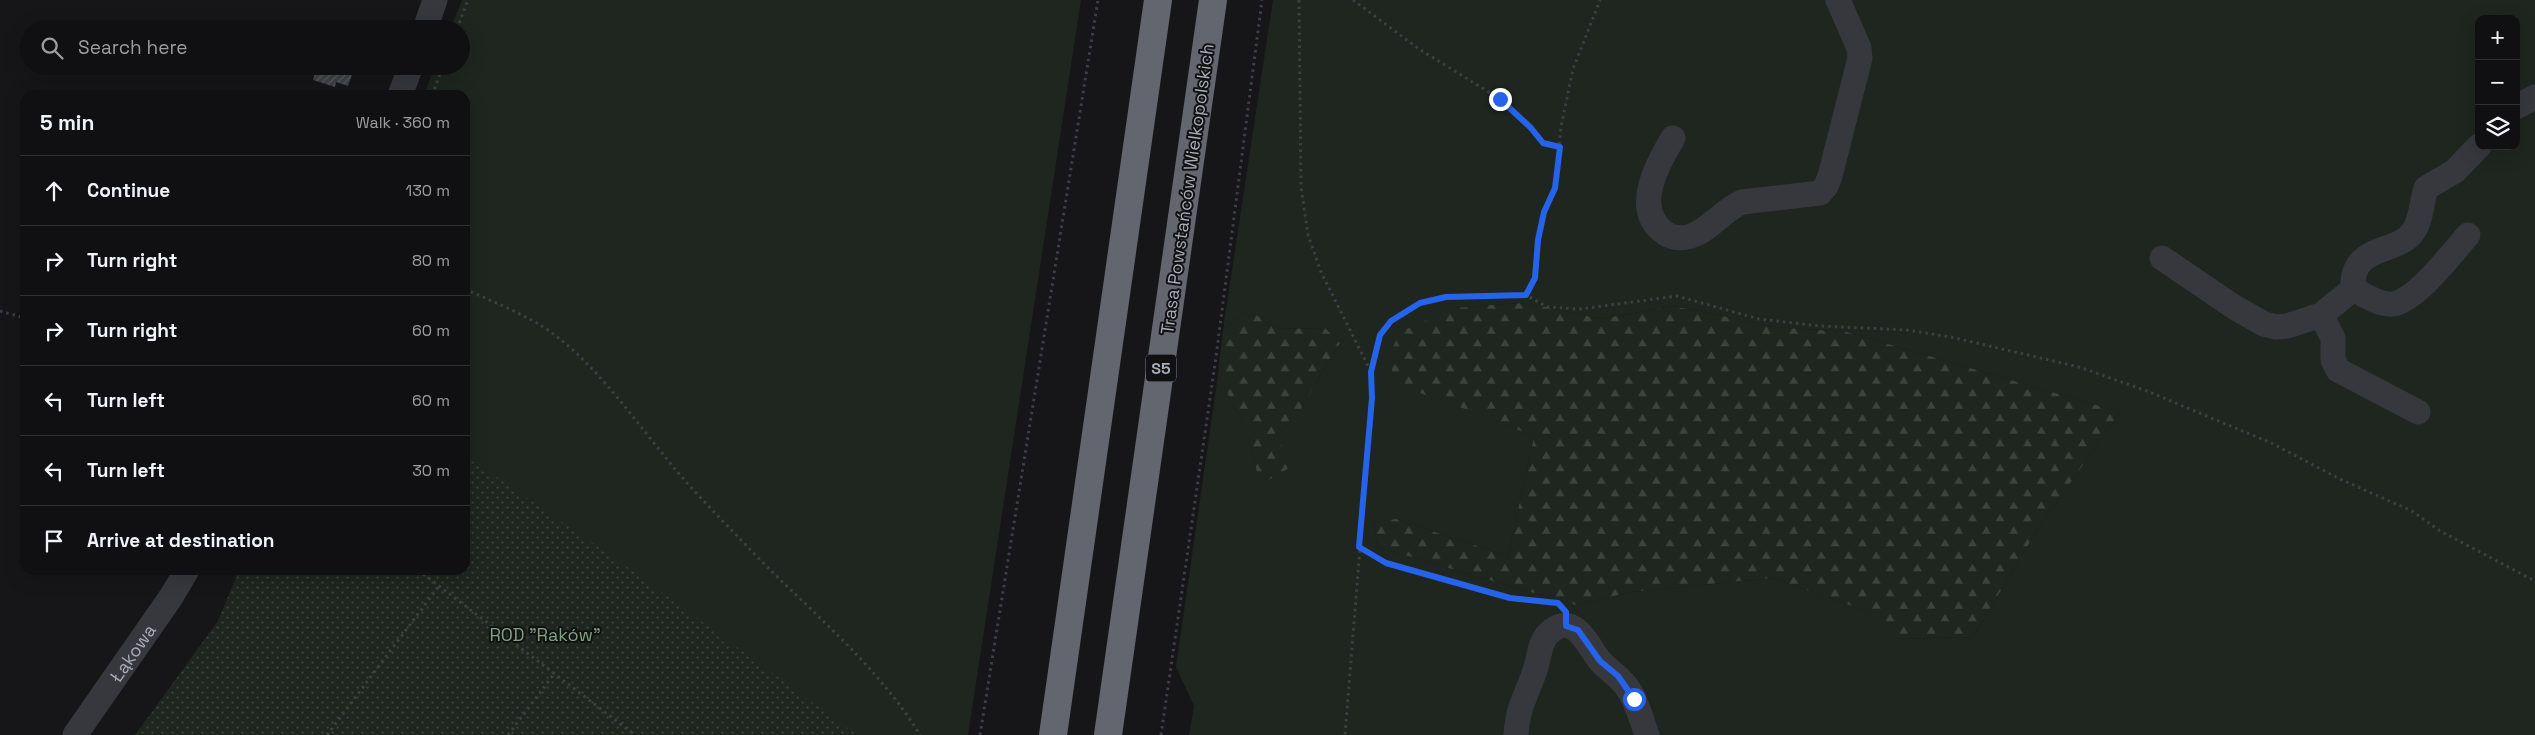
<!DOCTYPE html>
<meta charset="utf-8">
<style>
:root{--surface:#101012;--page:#1e1e20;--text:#f1f3f6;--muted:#9c9d9f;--line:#303032}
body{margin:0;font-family:"Space Grotesk",sans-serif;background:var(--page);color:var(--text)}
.controls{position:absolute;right:15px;top:15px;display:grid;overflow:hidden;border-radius:10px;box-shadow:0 5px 20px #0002}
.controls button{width:45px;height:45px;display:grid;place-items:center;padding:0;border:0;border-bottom:1px solid var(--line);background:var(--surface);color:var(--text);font:25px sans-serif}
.stop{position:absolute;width:15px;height:15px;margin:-11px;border:4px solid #2563eb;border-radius:50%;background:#fff}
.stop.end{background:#2563eb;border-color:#fff;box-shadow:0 1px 5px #0008}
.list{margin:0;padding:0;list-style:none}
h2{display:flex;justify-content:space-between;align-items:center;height:65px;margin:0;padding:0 20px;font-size:21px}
h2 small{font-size:16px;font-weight:400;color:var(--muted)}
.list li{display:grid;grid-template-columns:32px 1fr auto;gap:15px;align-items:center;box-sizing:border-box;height:70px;padding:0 20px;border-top:1px solid var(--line)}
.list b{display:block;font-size:19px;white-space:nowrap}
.list em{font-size:16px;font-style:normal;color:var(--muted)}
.icon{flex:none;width:28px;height:28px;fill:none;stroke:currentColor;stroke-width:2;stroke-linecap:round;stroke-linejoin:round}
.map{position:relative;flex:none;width:2535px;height:735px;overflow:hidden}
.search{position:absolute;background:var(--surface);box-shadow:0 5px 20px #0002;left:20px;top:20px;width:450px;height:55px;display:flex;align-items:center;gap:12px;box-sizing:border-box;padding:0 18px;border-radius:28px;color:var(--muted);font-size:19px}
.panel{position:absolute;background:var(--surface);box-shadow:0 5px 20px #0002;left:20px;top:90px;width:450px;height:485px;border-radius:15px}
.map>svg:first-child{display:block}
.grass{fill:#1e261f;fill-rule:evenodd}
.forest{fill:url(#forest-firs)}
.park{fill:url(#park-dots)}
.building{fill:url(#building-hatch)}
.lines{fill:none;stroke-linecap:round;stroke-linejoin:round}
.path{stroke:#3d3f44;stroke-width:3;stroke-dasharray:2.5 4;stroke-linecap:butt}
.minor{stroke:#37383d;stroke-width:25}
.highway{stroke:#63666e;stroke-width:28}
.route{stroke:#2563eb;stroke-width:6}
.labels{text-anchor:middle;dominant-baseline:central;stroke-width:4;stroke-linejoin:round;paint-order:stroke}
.shield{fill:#111113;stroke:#7b7e86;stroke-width:1}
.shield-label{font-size:16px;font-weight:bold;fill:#a8adb8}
.street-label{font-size:18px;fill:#a8adb8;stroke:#111113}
.park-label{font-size:18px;fill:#7fa381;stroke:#111113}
</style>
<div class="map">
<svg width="2535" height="735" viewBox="0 0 2535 735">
<defs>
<pattern id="forest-firs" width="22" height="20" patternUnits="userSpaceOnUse" patternTransform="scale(1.25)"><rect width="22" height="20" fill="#1e261f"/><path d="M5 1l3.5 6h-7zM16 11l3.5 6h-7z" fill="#3c433d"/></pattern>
<pattern id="park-dots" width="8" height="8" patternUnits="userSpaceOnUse" patternTransform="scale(1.25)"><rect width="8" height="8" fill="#1e261f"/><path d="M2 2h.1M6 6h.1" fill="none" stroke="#3c433d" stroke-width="1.8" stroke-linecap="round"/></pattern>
<pattern id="building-hatch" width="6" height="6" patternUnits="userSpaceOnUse" patternTransform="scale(1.25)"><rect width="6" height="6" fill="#404145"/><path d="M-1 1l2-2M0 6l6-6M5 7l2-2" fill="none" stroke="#595a5e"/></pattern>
</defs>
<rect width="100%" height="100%" fill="#161618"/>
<!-- grass -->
<g class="grass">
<polygon points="462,0 1081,0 968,735 855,735 465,457 465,95 424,95 435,66 461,66 461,29 450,29"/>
<path d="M 1273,0 L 2535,0 L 2535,735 L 1189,735 L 1194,706 L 1176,667 L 1218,375 L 1247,431 L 1260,484 L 1278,435 L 1296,417 L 1340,343 L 1325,328 L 1279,329 L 1248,310 L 1223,329 ZM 2479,19 L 2516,19 L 2516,146 L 2479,146 ZM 1517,303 L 1547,307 L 1600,319 L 1673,306 L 1776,327 L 1847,332 L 2120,412 L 2036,532 L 1973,637 L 1892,639 L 1866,611 L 1772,578 L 1631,592 L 1575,605 L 1377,547 L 1374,522 L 1396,519 L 1508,556 L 1534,437 L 1496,420 L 1454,308 Z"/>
</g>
<!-- forest -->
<g class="forest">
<polygon points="1517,303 1547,307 1600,319 1673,306 1776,327 1847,332 2120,412 2036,532 1973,637 1891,639 1866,611 1772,578 1631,592 1575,605 1377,547 1374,522 1396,519 1508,556 1534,437 1496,420 1400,386 1387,360 1400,332 1454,308"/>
<polygon points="1248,310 1279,329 1325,328 1340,343 1296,417 1278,435 1289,468 1260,485 1247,431 1218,375 1223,329"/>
</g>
<!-- park -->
<polygon class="park" points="465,455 627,567 857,735 135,735 218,621 239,570 465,570"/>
<!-- building -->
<polygon class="building" points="317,66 355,66 348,86 336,82 335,87 313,80"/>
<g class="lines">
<!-- path -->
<g class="path">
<polyline points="1299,0 1301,187 1308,235 1321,272 1371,372 1372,398 1345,735"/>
<polyline points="1353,0 1419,49 1500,99 1531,128 1543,143 1560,147"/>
<polyline points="457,29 468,0"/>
<polyline points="432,95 443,66"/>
<path d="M 465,289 C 489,300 514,310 537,323 C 587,353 626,409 662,453 C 687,485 716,514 744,543 C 803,606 875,661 920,735"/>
<polyline points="1526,295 1535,278 1538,240 1545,212 1555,188 1561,127 1573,69 1600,0"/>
<polyline points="0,311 25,318"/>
<polyline points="1371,372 1379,335 1391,321 1420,303 1446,297 1526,295 1547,307 1580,309 1677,296 1759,319 1820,326 1907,330 1951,337 2079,367 2147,391 2271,443 2340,479 2412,511 2440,531 2535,581"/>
<polyline points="1359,547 1386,563 1510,597 1547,601 1560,606"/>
<polyline points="418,570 635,735"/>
<polyline points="327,735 439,586"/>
<polyline points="508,735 554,674"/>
<polyline points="980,735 1098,0"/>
<polyline points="1161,735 1216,357 1262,0"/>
</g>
<!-- minor -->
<g class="minor">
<polyline points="425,29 435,0"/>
<polyline points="400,95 411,66"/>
<polyline points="2516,107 2535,97"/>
<path d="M 1673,138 C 1658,163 1631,210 1665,233 C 1672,238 1682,239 1691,236 C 1710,230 1723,210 1742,202 L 1820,193 L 1826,186 L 1830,176 L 1860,58 L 1859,48 L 1838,0"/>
<path d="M 2162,258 L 2234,307 L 2264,324 L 2276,327 L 2287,326 L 2321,315 L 2353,289 C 2350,244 2396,255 2413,232 C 2421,222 2422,200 2426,188 L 2455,171 L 2479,146"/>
<path d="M 2353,289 C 2364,295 2381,306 2393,304 C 2418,299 2451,254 2468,235"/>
<polyline points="2321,315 2333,338 2333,360 2338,370 2418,412"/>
<path id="s1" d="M 75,735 L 171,597 L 187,570"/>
<path d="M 1516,735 C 1518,706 1525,699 1534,673 C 1539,661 1539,643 1548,634 C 1574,608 1588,647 1601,662 C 1609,671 1619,676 1626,686 C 1637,700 1641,719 1647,735"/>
</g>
<!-- highway -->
<g class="highway">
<polyline points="1053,735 1158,0"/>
<polyline points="1108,735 1213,0"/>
</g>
</g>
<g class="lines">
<!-- route -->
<polyline class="route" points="1500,99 1531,128 1543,143 1560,147 1555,188 1544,212 1538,240 1535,278 1526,295 1446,297 1420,303 1391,321 1380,335 1371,372 1372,398 1359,547 1386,563 1510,598 1558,603 1566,612 1566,626 1578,630 1600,661 1618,676 1634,699"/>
</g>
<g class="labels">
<!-- shield labels -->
<rect class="shield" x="1146" y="354.5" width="30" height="27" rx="4"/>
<g class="shield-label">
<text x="1161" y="368">S5</text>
</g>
<!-- street labels -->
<g class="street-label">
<text transform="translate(1187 189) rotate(-82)">Trasa Powstańców Wielkopolskich</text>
<text stroke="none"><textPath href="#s1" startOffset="100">Łąkowa</textPath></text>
</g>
<!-- park labels -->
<g class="park-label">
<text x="545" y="634">ROD "Raków"</text>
</g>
</g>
</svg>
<div class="controls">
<button>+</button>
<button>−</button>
<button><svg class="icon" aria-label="layers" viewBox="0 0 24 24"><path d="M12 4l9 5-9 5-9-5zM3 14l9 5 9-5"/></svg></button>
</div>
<div class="stop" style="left:1634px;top:699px"></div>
<div class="stop end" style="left:1500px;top:99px"></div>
<div class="search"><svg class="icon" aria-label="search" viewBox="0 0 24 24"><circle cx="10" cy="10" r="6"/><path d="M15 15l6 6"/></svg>Search here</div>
<section class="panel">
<h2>5 min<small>Walk · 360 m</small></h2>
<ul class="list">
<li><svg class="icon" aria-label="ahead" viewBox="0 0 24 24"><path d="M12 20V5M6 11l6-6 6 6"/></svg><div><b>Continue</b></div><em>130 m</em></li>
<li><svg class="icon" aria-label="right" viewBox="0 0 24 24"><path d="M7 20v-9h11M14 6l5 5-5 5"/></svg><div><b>Turn right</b></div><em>80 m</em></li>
<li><svg class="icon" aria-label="right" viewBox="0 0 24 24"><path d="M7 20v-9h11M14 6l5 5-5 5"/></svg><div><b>Turn right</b></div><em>60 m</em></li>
<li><svg class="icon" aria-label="left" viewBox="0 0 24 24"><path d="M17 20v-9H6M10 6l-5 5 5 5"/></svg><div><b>Turn left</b></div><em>60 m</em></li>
<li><svg class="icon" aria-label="left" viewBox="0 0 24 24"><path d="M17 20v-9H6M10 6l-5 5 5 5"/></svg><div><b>Turn left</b></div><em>30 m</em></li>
<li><svg class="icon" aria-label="arrive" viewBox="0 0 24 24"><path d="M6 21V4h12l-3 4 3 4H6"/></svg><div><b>Arrive at destination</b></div></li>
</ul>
</section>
</div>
